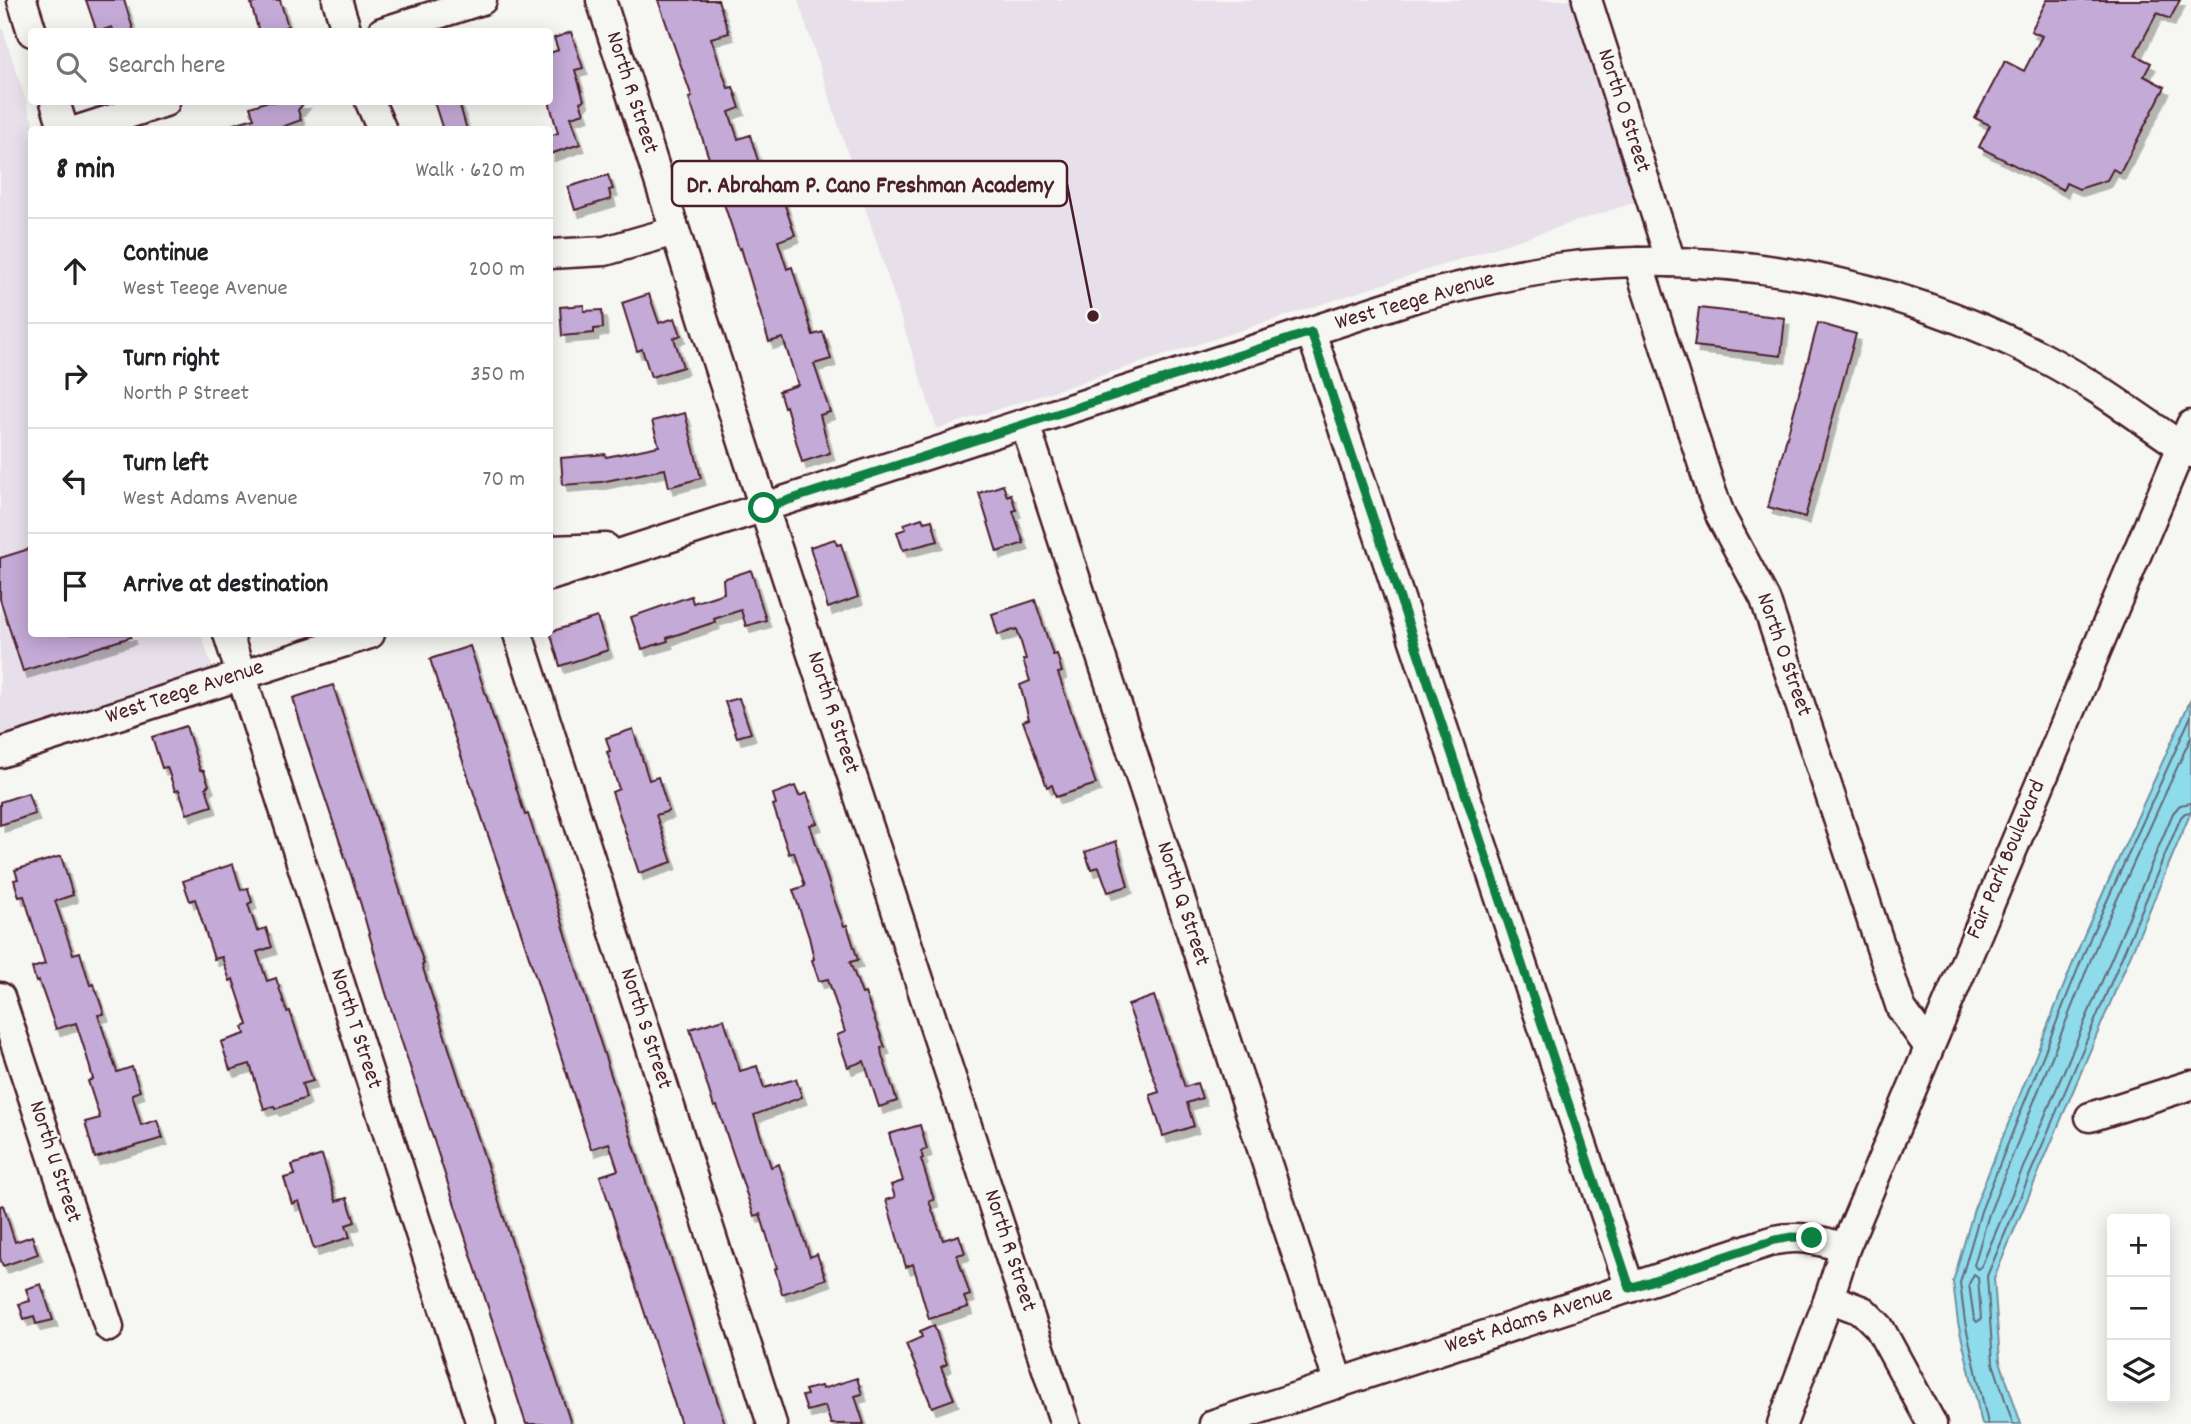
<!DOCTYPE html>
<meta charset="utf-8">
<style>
:root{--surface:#fff;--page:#f6f6f6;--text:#202124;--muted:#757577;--line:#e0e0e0}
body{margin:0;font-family:Dekko,sans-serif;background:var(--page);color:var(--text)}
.controls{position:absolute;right:21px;bottom:21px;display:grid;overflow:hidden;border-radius:7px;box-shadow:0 4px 18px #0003}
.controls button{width:63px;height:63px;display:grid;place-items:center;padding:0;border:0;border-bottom:2px solid var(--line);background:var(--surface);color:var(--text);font:35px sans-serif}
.stop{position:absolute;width:21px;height:21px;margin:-16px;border:5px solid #0b8043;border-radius:50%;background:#fff}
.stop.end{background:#0b8043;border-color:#fff;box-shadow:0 2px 7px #0008}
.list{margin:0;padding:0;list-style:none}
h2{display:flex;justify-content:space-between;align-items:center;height:91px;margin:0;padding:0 28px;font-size:30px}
h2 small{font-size:23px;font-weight:400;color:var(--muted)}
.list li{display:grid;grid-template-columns:46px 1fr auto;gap:21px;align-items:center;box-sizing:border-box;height:105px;padding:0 28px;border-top:2px solid var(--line)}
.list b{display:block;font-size:26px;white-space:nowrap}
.list p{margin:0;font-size:23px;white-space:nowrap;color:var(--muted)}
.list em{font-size:23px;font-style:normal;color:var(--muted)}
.icon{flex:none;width:38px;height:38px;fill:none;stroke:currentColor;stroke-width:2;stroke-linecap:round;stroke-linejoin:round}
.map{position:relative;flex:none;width:2191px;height:1424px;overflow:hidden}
.search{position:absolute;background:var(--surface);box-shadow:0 4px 18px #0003;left:28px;top:28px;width:525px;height:77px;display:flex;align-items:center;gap:18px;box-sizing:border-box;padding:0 24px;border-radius:7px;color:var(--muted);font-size:26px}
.panel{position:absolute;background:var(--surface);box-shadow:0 4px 18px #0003;left:28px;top:126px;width:525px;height:511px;border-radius:7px}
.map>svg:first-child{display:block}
.built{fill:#e7dfea}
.water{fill:#8ddbeb;stroke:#72909e;stroke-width:2}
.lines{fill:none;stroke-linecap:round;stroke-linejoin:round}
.shore{stroke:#656a78;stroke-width:2}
.building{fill:#c4aad7;stroke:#4a1f2b;stroke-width:2;filter:url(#shadow)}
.minor-casing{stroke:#4a1f2b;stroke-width:33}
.minor{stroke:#f6f6f2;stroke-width:28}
.route{stroke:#0b8043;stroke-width:9}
.labels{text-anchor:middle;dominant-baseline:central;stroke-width:5;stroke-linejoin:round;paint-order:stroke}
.street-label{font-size:23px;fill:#4a1f2b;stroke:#f6f6f2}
.leader{fill:none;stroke:#4a1f2b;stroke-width:2.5}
.callout-dot{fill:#4a1f2b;stroke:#f6f6f2;stroke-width:2.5}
.callout{fill:#f6f6f2;stroke:#4a1f2b;stroke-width:2.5}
.callout-label{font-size:24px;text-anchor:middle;font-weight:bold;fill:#4a1f2b}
</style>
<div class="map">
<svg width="2191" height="1424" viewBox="0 0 2191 1424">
<defs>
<filter id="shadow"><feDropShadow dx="4.5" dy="7" stdDeviation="0" flood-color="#0004"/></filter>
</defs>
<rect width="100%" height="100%" fill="#f6f6f2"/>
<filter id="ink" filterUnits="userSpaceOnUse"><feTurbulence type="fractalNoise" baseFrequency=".0143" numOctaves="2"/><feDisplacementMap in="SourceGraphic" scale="14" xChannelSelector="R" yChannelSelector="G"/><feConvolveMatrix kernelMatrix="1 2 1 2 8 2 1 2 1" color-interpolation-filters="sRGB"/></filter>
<g filter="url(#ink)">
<!-- built -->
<g class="built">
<polygon points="798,0 1572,0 1636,202 937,429"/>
<polygon points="0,21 35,129 32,130 32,634 201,634 213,669 0,737"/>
</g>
<!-- water -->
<polygon class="water" points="2191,699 2191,812 1994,1278 2000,1361 2021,1424 1982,1424 1958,1323 1953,1282 1974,1209 2085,933"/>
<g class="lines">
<!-- shore -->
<g class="shore">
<polyline points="2191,737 2099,939 1989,1214 1974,1265 1977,1269 1981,1267 2173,813 2180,805 2191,803"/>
<polygon points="1974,1274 1978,1277 1981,1319 1977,1322 1974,1319 1969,1284"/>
<polyline points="1988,1424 1965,1322 1960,1283 1981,1211 2091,936 2191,716"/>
<polyline points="2013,1424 1993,1363 1987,1276 2181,817 2185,813 2191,812"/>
</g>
</g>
<!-- building -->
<g class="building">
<polygon points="86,0 124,0 134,32 114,32 112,27 97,32"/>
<polygon points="265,0 280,0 288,26 270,32 259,32 251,4"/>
<polygon points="658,0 718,0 729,33 711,38 728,88 733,87 740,108 729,112 738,139 750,135 760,167 771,164 795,235 778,241 787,269 792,267 813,335 823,332 831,359 814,364 830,412 820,415 830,453 802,462 786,406 784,407 779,391 798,385 783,338 769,342 741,248 739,249 689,98 692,97"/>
<polygon points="2047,0 2180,0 2170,19 2157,13 2135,55 2151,63 2144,76 2165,87 2120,173 2113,169 2107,180 2079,189 2066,183 2063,190 1979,147 1990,125 1975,118 2005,61 2024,71 2042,36 2031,31"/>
<polygon points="571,32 583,68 575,70 584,100 580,102 584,113 571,117 580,144 550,154 550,136 558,133 550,105 550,53 558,50 554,38"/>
<polygon points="265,102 305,102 298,110 301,120 274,130 228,130 227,126 254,118 250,107"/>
<polygon points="434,102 459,102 467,130 443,130"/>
<polygon points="608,175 613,189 609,190 611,199 575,210 568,187"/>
<polygon points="649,294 659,323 675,318 681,335 674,338 683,367 651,377 642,349 637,351 622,303"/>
<polygon points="584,305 584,311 602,310 603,328 594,329 594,333 562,336 560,307"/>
<polygon points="1699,308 1785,318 1781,356 1694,346"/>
<polygon points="1818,323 1856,334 1805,517 1768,507"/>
<polygon points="685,413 701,478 669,487 665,469 601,482 563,485 561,458 605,454 606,457 659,446 652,421"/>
<polygon points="1003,485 1007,496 1011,494 1016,510 1013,511 1024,543 997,552 979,493"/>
<polygon points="922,518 924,522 932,520 938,541 903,550 897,532 906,529 904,524"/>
<polygon points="835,539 837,545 841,544 858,597 828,608 810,547"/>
<polygon points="32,548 32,634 131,634 131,637 23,671 0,599 0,558"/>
<polygon points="751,570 766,620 746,626 741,610 714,619 715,622 667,638 668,641 642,649 631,617 691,596 693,603 724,593 723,579"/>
<polygon points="1035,600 1053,655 1057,654 1062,672 1058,673 1096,784 1056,797 1052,785 1047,787 1023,721 1029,719 1020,685 1030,681 1023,660 1026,659 1017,629 998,635 992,614"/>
<polygon points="597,617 608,650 560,666 550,632"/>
<polygon points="470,646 525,815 528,814 552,888 578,974 725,1424 681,1424 600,1176 618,1170 609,1143 591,1149 522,935 453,732 430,659"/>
<polygon points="333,685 424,964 422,965 571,1424 526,1424 385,990 361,905 305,738 293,698"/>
<polygon points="739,698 751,733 737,737 725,702"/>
<polygon points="186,726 200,770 204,771 209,785 206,787 212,806 187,814 179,790 175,791 167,767 162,768 152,737"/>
<polygon points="633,729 649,780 658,777 669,811 656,815 672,862 639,873 612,792 619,789 607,752 610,751 606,738"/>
<polygon points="795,786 799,796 807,793 817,823 810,825 833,896 844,926 847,925 858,960 850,962 862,994 865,993 885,1047 881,1048 882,1055 897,1101 879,1107 864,1061 848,1067 837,1035 845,1032 839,1013 828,979 819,981 812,960 814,959 809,937 793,890 805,886 794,852 789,854 773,805 776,804 773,794"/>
<polygon points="28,793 35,814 0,825 0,802"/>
<polygon points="1116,841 1128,886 1108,892 1099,867 1091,869 1085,852"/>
<polygon points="61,856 73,895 55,901 73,954 80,952 90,985 94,984 104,1014 98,1015 117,1072 132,1067 140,1091 132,1094 141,1125 157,1120 163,1138 95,1158 85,1122 100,1118 88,1081 93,1079 87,1057 76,1023 56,1029 39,981 36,982 32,968 45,964 24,896 19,897 14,880 18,879 15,870"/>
<polygon points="233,864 241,890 248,888 252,902 248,904 257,931 266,928 272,947 257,952 267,981 276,978 287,1012 290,1011 313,1081 302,1084 306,1098 275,1109 274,1106 264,1109 250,1064 230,1070 221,1042 245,1034 243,1027 248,1025 233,979 230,981 222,957 214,959 195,899 190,901 183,881"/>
<polygon points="1154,996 1185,1087 1197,1083 1202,1098 1187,1103 1194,1126 1163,1136 1150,1095 1159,1092 1128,1005"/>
<polygon points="724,1019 740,1071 757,1066 764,1088 796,1079 802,1097 754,1115 771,1167 779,1164 810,1257 817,1254 826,1279 782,1294 775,1269 777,1268 760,1214 754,1216 717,1106 714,1107 690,1029"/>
<polygon points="920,1125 927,1149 921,1151 923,1158 921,1159 934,1200 929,1201 943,1240 959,1235 965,1253 957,1255 970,1295 964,1297 968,1307 929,1319 913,1264 906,1267 886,1200 895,1197 891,1185 903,1181 889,1134"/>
<polygon points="322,1155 336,1201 347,1198 355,1222 346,1225 350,1237 314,1249 299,1201 292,1204 284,1178 295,1175 292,1165"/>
<polygon points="3,1205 15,1242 32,1236 38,1254 3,1266 0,1258 0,1206"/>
<polygon points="41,1284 53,1320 36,1324 34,1316 24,1319 19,1304 30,1301 26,1289"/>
<polygon points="934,1325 947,1364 941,1367 954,1399 932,1407 906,1344 922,1337 920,1331"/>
<polygon points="857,1378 862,1394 855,1396 864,1424 831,1424 825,1406 807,1411 802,1396 807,1395 805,1390 821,1386 822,1389"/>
</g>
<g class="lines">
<!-- minor casing -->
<g class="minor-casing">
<g id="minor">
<polyline points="22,0 32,32"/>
<polyline points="337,0 347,32"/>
<polyline points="601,0 764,508 1065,1424"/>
<polyline points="1587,0 1671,262"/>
<polyline points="382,32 482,0"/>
<polyline points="55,102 64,130"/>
<polyline points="370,102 382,130"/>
<polyline points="78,130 165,102"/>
<polyline points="550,254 605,251 675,231"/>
<polyline points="1638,262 1712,493 1721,517 1765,599 1901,1008 1928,1046"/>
<polyline points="1311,332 1630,1288"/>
<polyline points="1025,424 1339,1384"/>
<polyline points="550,550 606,548"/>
<path d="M 550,576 L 1417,297 C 1463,286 1509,274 1557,268 C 1722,247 1897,281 2044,358 C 2096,385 2143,421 2191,453"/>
<polyline points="228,634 481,1424"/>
<polyline points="518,634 772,1424"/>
<polyline points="0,753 370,634"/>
<polyline points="0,997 109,1327"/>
<polyline points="2090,1117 2191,1085"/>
<polyline points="1829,1298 1863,1311 1879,1327 1932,1424"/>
<path d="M 1214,1424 L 1775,1240 C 1801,1235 1820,1240 1845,1248"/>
<polyline points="1782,1424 1829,1298 1845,1248 2191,425"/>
</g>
</g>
<!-- minor -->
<use href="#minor" class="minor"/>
</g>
</g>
<g class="lines" filter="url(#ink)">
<!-- route -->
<polyline class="route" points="764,508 1311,332 1630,1288 1775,1240 1792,1237 1812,1238"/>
</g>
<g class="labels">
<!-- street labels -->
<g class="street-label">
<text transform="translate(631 93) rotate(72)">North R Street</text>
<text transform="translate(1623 111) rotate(72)">North O Street</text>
<text transform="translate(1415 302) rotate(-16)">West Teege Avenue</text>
<text transform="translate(1783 655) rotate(71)">North O Street</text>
<text transform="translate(185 693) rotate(-18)">West Teege Avenue</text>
<text transform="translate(832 713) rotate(72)">North R Street</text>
<text transform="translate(2007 860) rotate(-67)">Fair Park Boulevard</text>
<text transform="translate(1182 904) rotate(72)">North Q Street</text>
<text transform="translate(355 1029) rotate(72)">North T Street</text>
<text transform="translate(645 1029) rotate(72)">North S Street</text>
<text transform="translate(54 1162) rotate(72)">North U Street</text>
<text transform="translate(1009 1251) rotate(72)">North R Street</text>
<text transform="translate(1529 1321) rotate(-18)">West Adams Avenue</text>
</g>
</g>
<!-- callouts -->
<path class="leader" d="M1093 316L1067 184"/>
<circle class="callout-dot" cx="1093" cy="316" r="7"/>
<rect class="callout" x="672" y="161" width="395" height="45" rx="7"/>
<g class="callout-label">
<text x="870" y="192">Dr. Abraham P. Cano Freshman Academy</text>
</g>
</svg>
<div class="controls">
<button>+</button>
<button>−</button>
<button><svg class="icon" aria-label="layers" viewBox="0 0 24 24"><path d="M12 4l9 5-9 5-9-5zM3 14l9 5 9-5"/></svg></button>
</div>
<div class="stop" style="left:764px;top:508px"></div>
<div class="stop end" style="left:1812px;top:1238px"></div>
<div class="search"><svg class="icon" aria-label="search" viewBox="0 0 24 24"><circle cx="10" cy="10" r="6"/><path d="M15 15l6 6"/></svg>Search here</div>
<section class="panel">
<h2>8 min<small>Walk · 620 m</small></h2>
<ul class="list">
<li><svg class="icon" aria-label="ahead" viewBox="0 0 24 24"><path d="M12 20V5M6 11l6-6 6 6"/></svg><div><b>Continue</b><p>West Teege Avenue</p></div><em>200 m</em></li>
<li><svg class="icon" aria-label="right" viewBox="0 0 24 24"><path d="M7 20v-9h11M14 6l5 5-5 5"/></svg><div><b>Turn right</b><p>North P Street</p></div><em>350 m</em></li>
<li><svg class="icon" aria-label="left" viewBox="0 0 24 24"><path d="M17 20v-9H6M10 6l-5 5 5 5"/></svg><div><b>Turn left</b><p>West Adams Avenue</p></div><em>70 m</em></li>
<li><svg class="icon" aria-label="arrive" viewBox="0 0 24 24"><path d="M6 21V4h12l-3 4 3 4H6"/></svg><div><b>Arrive at destination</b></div></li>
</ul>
</section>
</div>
